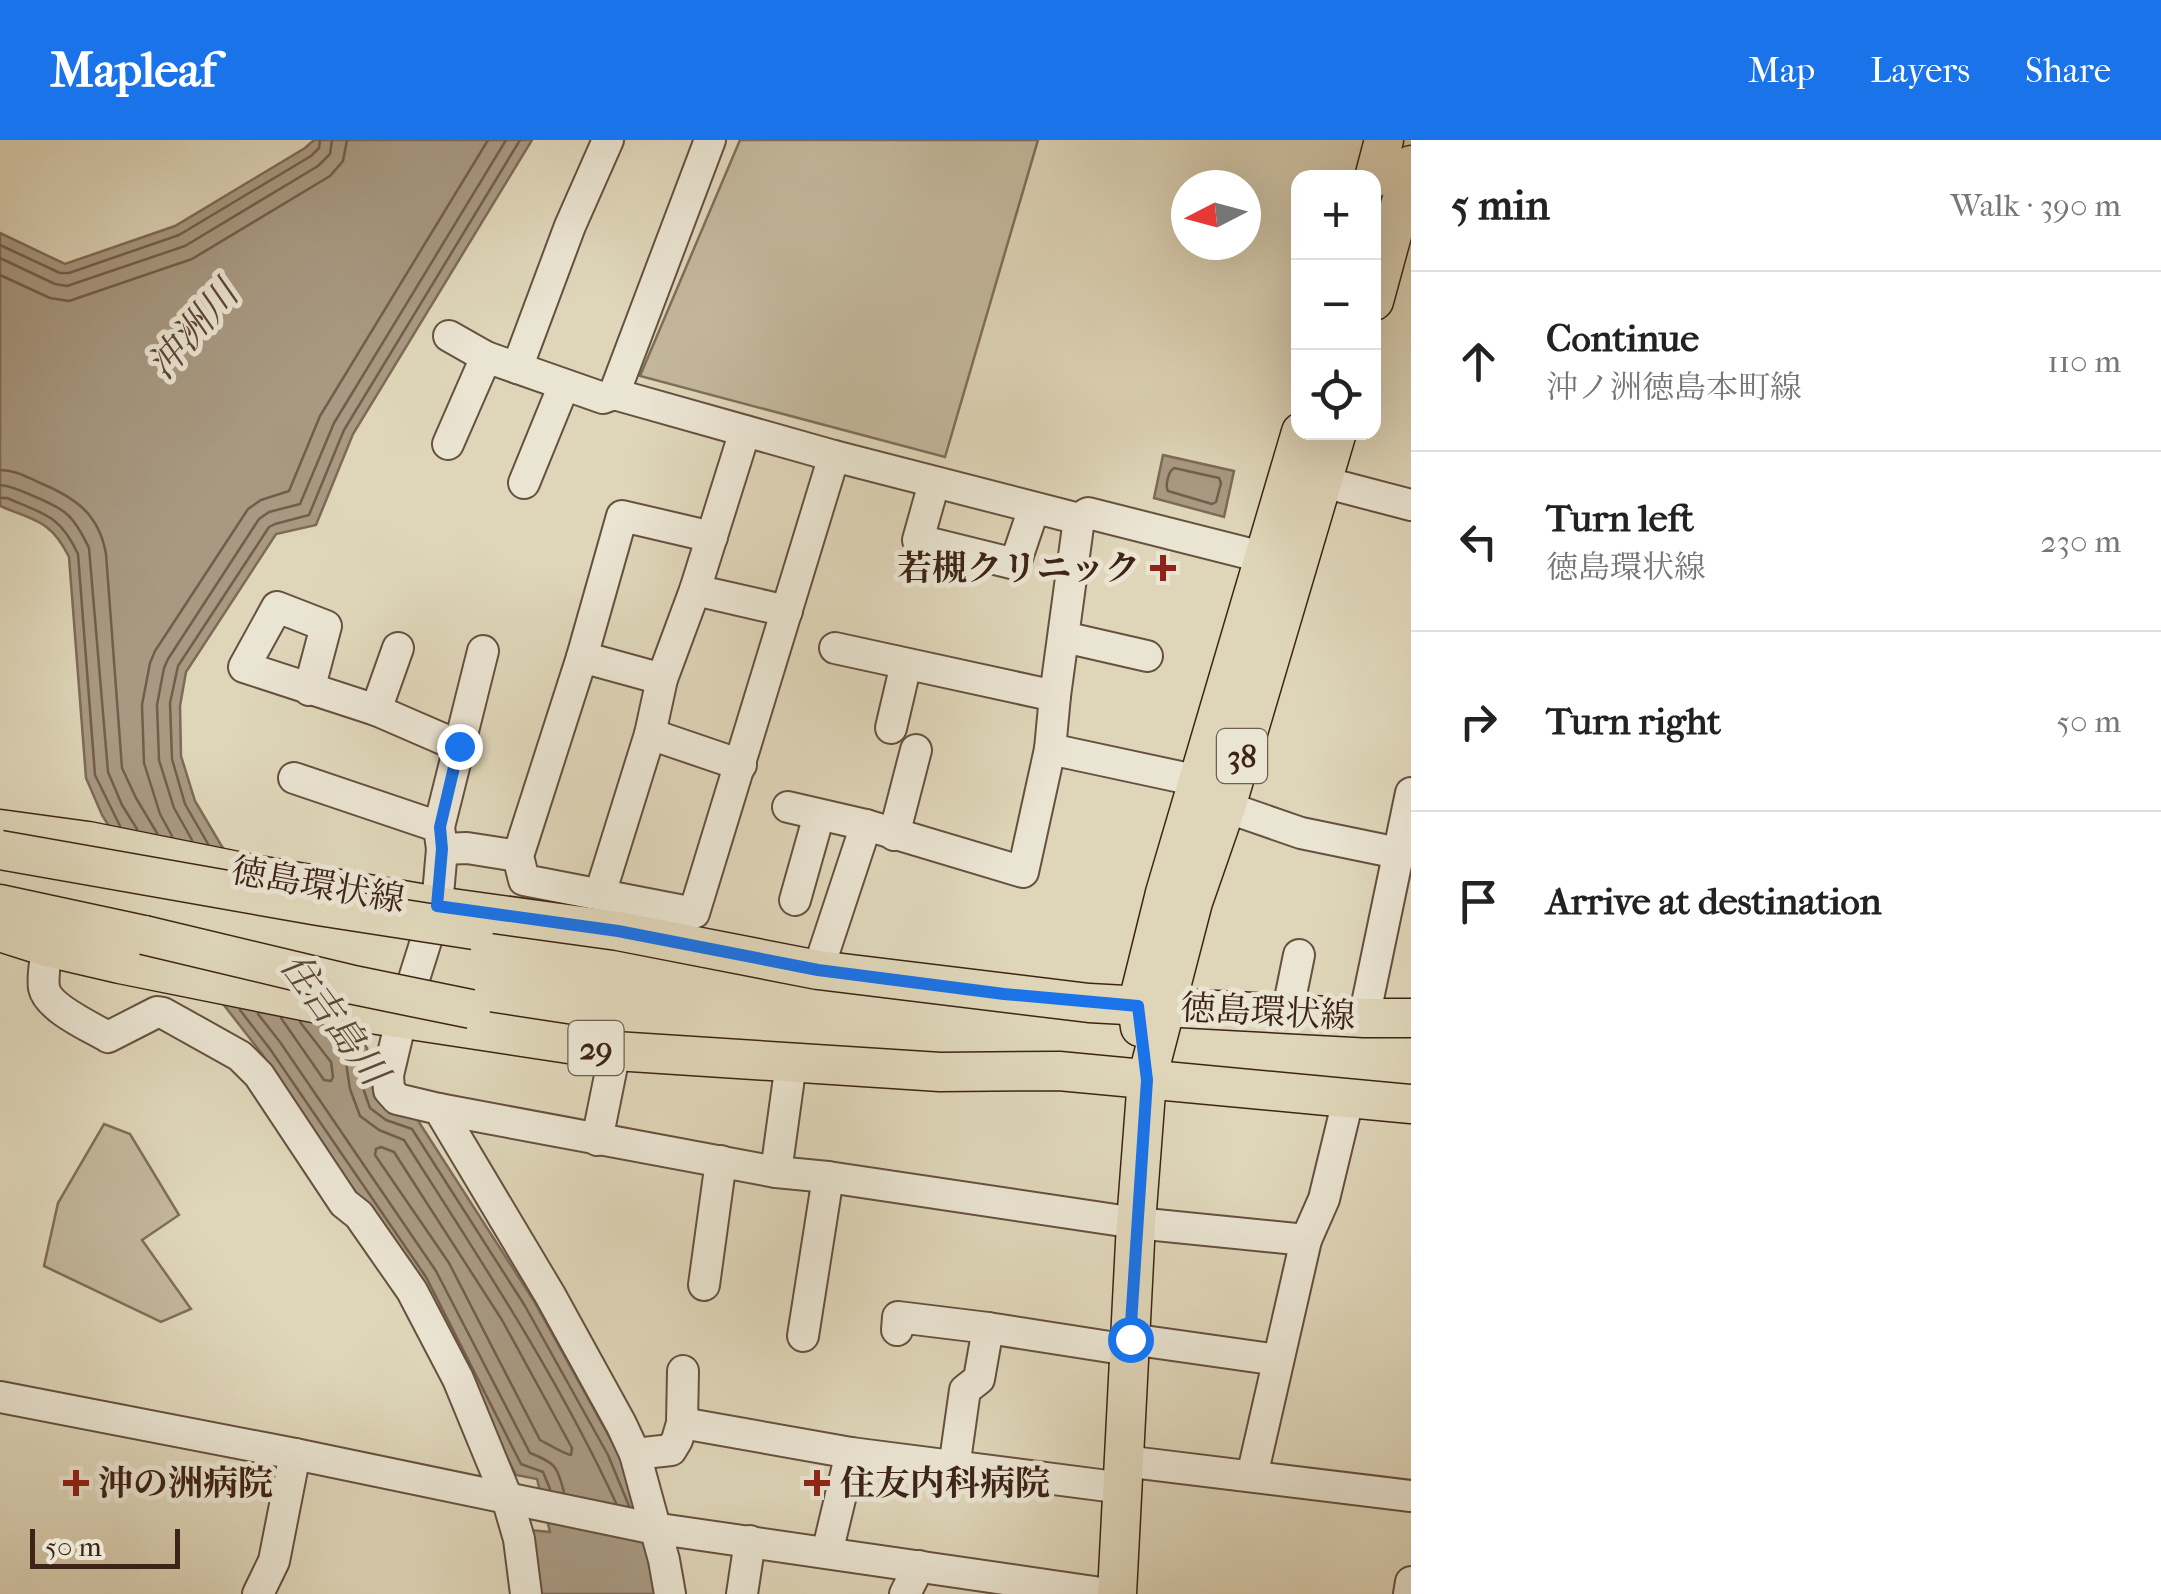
<!DOCTYPE html>
<meta charset="utf-8">
<style>
:root{--surface:#fff;--page:#f2f2f2;--text:#222;--muted:#767676;--line:#e0e0e0;--accent:#1a73e8}
body{margin:0;font-family:"IM FELL French Canon","Noto Serif JP",serif;background:var(--page);color:var(--text)}
.controls{position:absolute;right:30px;top:30px;display:grid;overflow:hidden;border-radius:20px;box-shadow:0 10px 40px #0002}
.controls button{width:90px;height:90px;display:grid;place-items:center;padding:0;border:0;border-bottom:2px solid var(--line);background:var(--surface);color:var(--text);font:50px sans-serif}
.compass{position:absolute;left:1171px;top:30px;width:90px;height:90px;border-radius:50%;background:var(--surface);box-shadow:0 10px 40px #0002;rotate:264deg}
.scale{position:absolute;left:30px;bottom:25px;width:150px;box-sizing:border-box;padding-left:10px;border:5px solid #3e2416;border-top:0;font-size:28px;line-height:35px;white-space:nowrap;color:#3e2416;-webkit-text-stroke:8px #eae4d2;paint-order:stroke}
.stop{position:absolute;width:30px;height:30px;margin:-22px;border:8px solid #1a73e8;border-radius:50%;background:#fff}
.stop.end{background:#1a73e8;border-color:#fff;box-shadow:0 2px 10px #0008}
.list{margin:0;padding:0;list-style:none}
h2{display:flex;justify-content:space-between;align-items:center;height:130px;margin:0;padding:0 40px;font-size:42px}
h2 small{font-size:32px;font-weight:400;color:var(--muted)}
.list li{display:grid;grid-template-columns:65px 1fr auto;gap:30px;align-items:center;box-sizing:border-box;height:180px;padding:0 40px;border-top:2px solid var(--line)}
.list b{display:block;font-size:38px;white-space:nowrap}
.list p{margin:0;font-size:32px;white-space:nowrap;color:var(--muted)}
.list em{font-size:32px;font-style:normal;color:var(--muted)}
.icon{flex:none;width:55px;height:55px;fill:none;stroke:currentColor;stroke-width:2;stroke-linecap:round;stroke-linejoin:round}
.map{position:relative;flex:none;width:1411px;height:1454px;overflow:hidden}
header{display:flex;align-items:center;gap:60px;box-sizing:border-box;height:140px;padding:0 50px;background:var(--accent);color:#fff}
header strong{font-size:48px}
nav{display:flex;gap:55px;margin-inline-start:auto;font-size:35px}
main{display:flex}
aside{flex:1;background:var(--surface)}
.map>svg:first-child{display:block}
.green{fill:#c4b89d;stroke:#816e5a;stroke-width:2.5}
.water{fill:#a89982;stroke:#7e6a57;stroke-width:2.5}
.pier{fill:#dfd6b9}
.lines{fill:none;stroke-linecap:round;stroke-linejoin:round}
.shore{stroke:#735e4c;stroke-width:2.5}
.minor-casing{stroke:#66503f;stroke-width:34}
.major-casing{stroke:#3e2416;stroke-width:41}
.minor{stroke:#eae4d2;stroke-width:30}
.major{stroke:#dfd6b9;stroke-width:38}
.major-bridge-casing{stroke:#3e2416;stroke-width:41;stroke-linecap:butt}
.major-bridge{stroke:#dfd6b9;stroke-width:38}
.route{stroke:#1a73e8;stroke-width:12}
.poi-dot{fill:#8f2418;stroke:#eae4d2;stroke-width:4}
.labels{text-anchor:middle;dominant-baseline:central;stroke-width:10;stroke-linejoin:round;paint-order:stroke}
.shield{fill:#eae4d2;stroke:#725e4e;stroke-width:2.5}
.shield-label{font-size:32px;font-weight:bold;fill:#3e2416}
.poi-label{font-size:35px;font-weight:bold;fill:#3e2416;stroke:#eae4d2;text-anchor:start}
.street-label{font-size:35px;fill:#3e2416;stroke:#eae4d2}
.water-label{font-size:38px;font-style:italic;fill:#5e4736;stroke:#eae4d2}
</style>
<header>
<strong>Mapleaf</strong>
<nav><a>Map</a><a>Layers</a><a>Share</a></nav>
</header>
<main>
<div class="map">
<svg width="1411" height="1454" viewBox="0 0 1411 1454">
<rect width="100%" height="100%" fill="#dfd6b9"/>
<filter id="stains"><feTurbulence type="fractalNoise" baseFrequency=".002" numOctaves="4"/><feColorMatrix values="0 0 0 0 .2 0 0 0 0 .09 0 0 0 0 .02 0 0 0 .5 -.17"/></filter>
<radialGradient id="worn" r=".72"><stop offset=".6" stop-color="#630" stop-opacity="0"/><stop offset="1" stop-color="#630" stop-opacity=".3"/></radialGradient>
<!-- green -->
<g class="green">
<polygon points="740,0 1038,0 945,317 640,236"/>
<polygon points="104,984 130,994 179,1075 142,1100 191,1169 161,1182 44,1126 58,1063"/>
</g>
<!-- water -->
<g class="water">
<path d="M 314,0 L 532,0 L 353,294 L 316,385 L 276,394 L 186,532 L 180,566 L 181,616 L 195,661 L 221,705 L 367,908 C 373,955 367,964 417,979 L 534,1161 L 617,1311 L 638,1358 L 658,1454 L 535,1454 L 529,1390 L 550,1392 L 537,1339 L 516,1335 L 417,1143 L 262,914 L 199,833 L 102,675 L 86,638 L 69,417 C 51,380 35,381 0,366 L 0,93 L 65,124 L 175,86 L 305,8 Z"/>
<polygon points="1163,315 1234,331 1224,377 1154,358"/>
</g>
<!-- pier -->
<polygon class="pier" points="138,743 270,766 321,838 186,822"/>
<g class="lines">
<!-- shore -->
<g class="shore">
<polyline points="0,105 60,133 69,133 179,95 311,16 319,8 320,0"/>
<polyline points="0,118 55,144 67,146 185,106 318,26 330,14 332,0"/>
<polyline points="0,135 50,158 69,161 192,119 330,36 343,21 347,0"/>
<path d="M 1174,328 L 1219,338 L 1221,343 L 1216,362 L 1212,364 L 1168,351 C 1165,346 1168,332 1174,328 Z"/>
<path d="M 0,330 C 14,330 25,336 38,342 C 74,357 99,373 106,414 L 122,628 L 136,658 L 157,693"/>
<path d="M 0,345 C 11,346 20,350 31,355 C 65,369 73,374 89,408 L 108,632 L 122,665 L 137,689"/>
<path d="M 0,358 L 7,358 C 44,374 60,375 78,414 L 95,635 L 120,686"/>
<polyline points="172,696 160,674 144,623 142,565 150,523 155,511 248,369 261,360 289,351 320,276 488,0"/>
<polyline points="192,700 174,668 159,620 157,565 164,528 168,519 259,379 269,372 300,364 334,283 506,0"/>
<polyline points="208,704 185,664 172,619 170,563 178,526 269,387 275,384 309,375 344,290 520,0"/>
<polyline points="240,870 270,909 426,1137 521,1324 543,1332 550,1349"/>
<path d="M 258,874 L 280,902 L 436,1131 L 530,1313 C 555,1323 557,1325 564,1352"/>
<polyline points="281,878 324,940 331,941 333,937 331,922 300,882"/>
<path d="M 323,887 L 345,916 L 350,949 L 360,976 L 379,990 L 404,1000 C 479,1118 557,1235 616,1363"/>
<polyline points="341,890 357,912 362,945 370,968 386,980 412,989 525,1166 608,1315 629,1366"/>
<path d="M 381,1007 L 394,1012 L 502,1180 L 572,1308 L 571,1315 C 566,1315 546,1303 540,1300 L 449,1123 L 375,1015 L 376,1009 Z"/>
</g>
<!-- minor casing -->
<g class="minor-casing">
<g id="minor">
<polyline points="710,0 614,254 834,316 1079,379"/>
<polyline points="449,196 486,217"/>
<polyline points="517,228 570,86 608,0"/>
<polyline points="448,304 486,217 603,258 614,254"/>
<polyline points="1323,342 1411,365"/>
<polyline points="524,343 564,245"/>
<polyline points="934,343 918,400 1015,424 1034,368"/>
<polyline points="712,397 622,376 582,517 518,716 524,740 694,773 834,316"/>
<polyline points="695,450 787,471"/>
<polyline points="1064,497 1147,516"/>
<polyline points="835,508 1055,556"/>
<polyline points="582,517 662,539"/>
<polyline points="309,550 326,486 277,467 244,527 376,570 459,606"/>
<polyline points="376,570 398,508"/>
<polyline points="891,588 906,524"/>
<polyline points="650,594 741,625"/>
<polyline points="1050,609 1055,556 1079,379 1088,373 1286,423"/>
<polyline points="294,638 439,687"/>
<polyline points="788,667 866,685 1023,732 1050,609 1199,641"/>
<polyline points="1226,667 1301,693 1398,713"/>
<polyline points="894,695 916,610"/>
<polyline points="442,709 439,687 483,511"/>
<polyline points="518,716 467,708 442,709 437,766 401,880 388,935 389,950 397,959 439,969 550,1155 621,1284 635,1314 664,1420 670,1454"/>
<polyline points="600,754 650,594 662,539 695,450 745,291"/>
<polyline points="795,760 819,675"/>
<path d="M 47,807 C 46,819 42,836 44,848 C 48,868 91,887 108,897 L 157,872 L 163,873 L 240,916 L 259,935 L 344,1063 L 359,1075 L 412,1151 L 458,1239 L 507,1358 L 519,1399 L 526,1454"/>
<polyline points="818,830 866,685"/>
<polyline points="1287,874 1299,815"/>
<polyline points="1364,878 1411,653"/>
<polyline points="439,969 776,1032 828,1037 1136,1083 1306,1100"/>
<polyline points="597,1000 615,911"/>
<polyline points="776,1032 791,923"/>
<polyline points="704,1145 721,1021"/>
<polyline points="897,1190 898,1177 988,1188"/>
<polyline points="803,1196 828,1037"/>
<polyline points="1130,1199 1278,1220"/>
<polyline points="0,1257 295,1314 646,1387 1108,1454"/>
<polyline points="682,1283 683,1231"/>
<polyline points="635,1314 671,1310 677,1300 682,1283 851,1313 1123,1348"/>
<polyline points="1124,1321 1411,1356"/>
<polyline points="954,1328 965,1250 979,1239 988,1188 1129,1210"/>
<polyline points="1252,1336 1306,1100 1324,1059 1348,960"/>
<polyline points="827,1413 851,1313"/>
<polyline points="258,1454 274,1421 295,1314"/>
<polyline points="742,1454 750,1401"/>
<polyline points="905,1454 919,1426"/>
<polyline points="1409,1454 1411,1442"/>
</g>
</g>
<!-- major casing -->
<g class="major-casing">
<g id="major">
<polyline points="1374,38 1384,0"/>
<polyline points="1374,161 1411,25"/>
<polyline points="0,689 88,701 252,734 437,766 618,791 818,830 1089,863 1364,878 1411,878"/>
<polyline points="0,764 144,795"/>
<polyline points="0,792 47,807 120,824 358,872 615,911 940,932 1059,931 1411,964"/>
<polyline points="1140,887 1137,866 1165,753 1301,292"/>
<polyline points="1117,1454 1136,1083 1147,939 1193,762 1226,667 1337,292"/>
</g>
</g>
<!-- minor -->
<use href="#minor" class="minor"/>
<!-- major -->
<use href="#major" class="major"/>
<!-- major-bridge casing -->
<g class="major-bridge-casing">
<g id="major-bridge">
<polyline points="0,710 319,766 474,790"/>
<polyline points="144,795 349,844 471,869"/>
</g>
</g>
<!-- major-bridge -->
<use href="#major-bridge" class="major-bridge"/>
</g>
<g class="lines">
<!-- route -->
<polyline class="route" points="459,606 440,687 442,709 437,766 618,791 818,830 1004,854 1138,866 1147,940 1130,1199"/>
</g>
<!-- markers -->
<g class="poi-dot">
<path d="M1158 413h10v10h10v10h-10v10h-10v-10h-10v-10h10z"/>
<path d="M71 1328h10v10h10v10h-10v10h-10v-10h-10v-10h10z"/>
<path d="M812 1328h10v10h10v10h-10v10h-10v-10h-10v-10h10z"/>
</g>
<g class="labels">
<!-- shield labels -->
<g class="shield">
<rect x="1217" y="589" width="50" height="54" rx="8"/>
<rect x="568.5" y="881" width="55" height="54" rx="8"/>
</g>
<g class="shield-label">
<text x="1242" y="616">38</text>
<text x="596" y="908">29</text>
</g>
<!-- poi labels -->
<g class="poi-label">
<text x="1140" y="428" text-anchor="end">若槻クリニック</text>
<text x="98" y="1343">沖の洲病院</text>
<text x="840" y="1343">住友内科病院</text>
</g>
<!-- street labels -->
<g class="street-label">
<text transform="translate(318 745) rotate(10)">徳島環状線</text>
<text transform="translate(1268 872) rotate(3)">徳島環状線</text>
</g>
<!-- water labels -->
<g class="water-label">
<text transform="translate(193 190) rotate(-49)">沖洲川</text>
<text transform="translate(334 879) rotate(54)">住吉島川</text>
</g>
</g>
<rect width="100%" height="100%" filter="url(#stains)"/>
<rect width="100%" height="100%" fill="url(#worn)"/>
</svg>
<div class="controls">
<button>+</button>
<button>−</button>
<button><svg class="icon" aria-label="locate" viewBox="0 0 24 24"><circle cx="12" cy="12" r="6"/><path d="M12 2v4M12 18v4M2 12h4M18 12h4"/></svg></button>
</div>
<svg class="compass" viewBox="-18 -18 36 36"><path d="M0-13l5 13h-10z" fill="#e53935"/><path d="M0 13l5-13h-10z" fill="#767676"/></svg>
<div class="scale">50 m</div>
<div class="stop" style="left:1130px;top:1199px"></div>
<div class="stop end" style="left:459px;top:606px"></div>
</div>
<aside>
<h2>5 min<small>Walk · 390 m</small></h2>
<ul class="list">
<li><svg class="icon" aria-label="ahead" viewBox="0 0 24 24"><path d="M12 20V5M6 11l6-6 6 6"/></svg><div><b>Continue</b><p>沖ノ洲徳島本町線</p></div><em>110 m</em></li>
<li><svg class="icon" aria-label="left" viewBox="0 0 24 24"><path d="M17 20v-9H6M10 6l-5 5 5 5"/></svg><div><b>Turn left</b><p>徳島環状線</p></div><em>230 m</em></li>
<li><svg class="icon" aria-label="right" viewBox="0 0 24 24"><path d="M7 20v-9h11M14 6l5 5-5 5"/></svg><div><b>Turn right</b></div><em>50 m</em></li>
<li><svg class="icon" aria-label="arrive" viewBox="0 0 24 24"><path d="M6 21V4h12l-3 4 3 4H6"/></svg><div><b>Arrive at destination</b></div></li>
</ul>
</aside>
</main>
